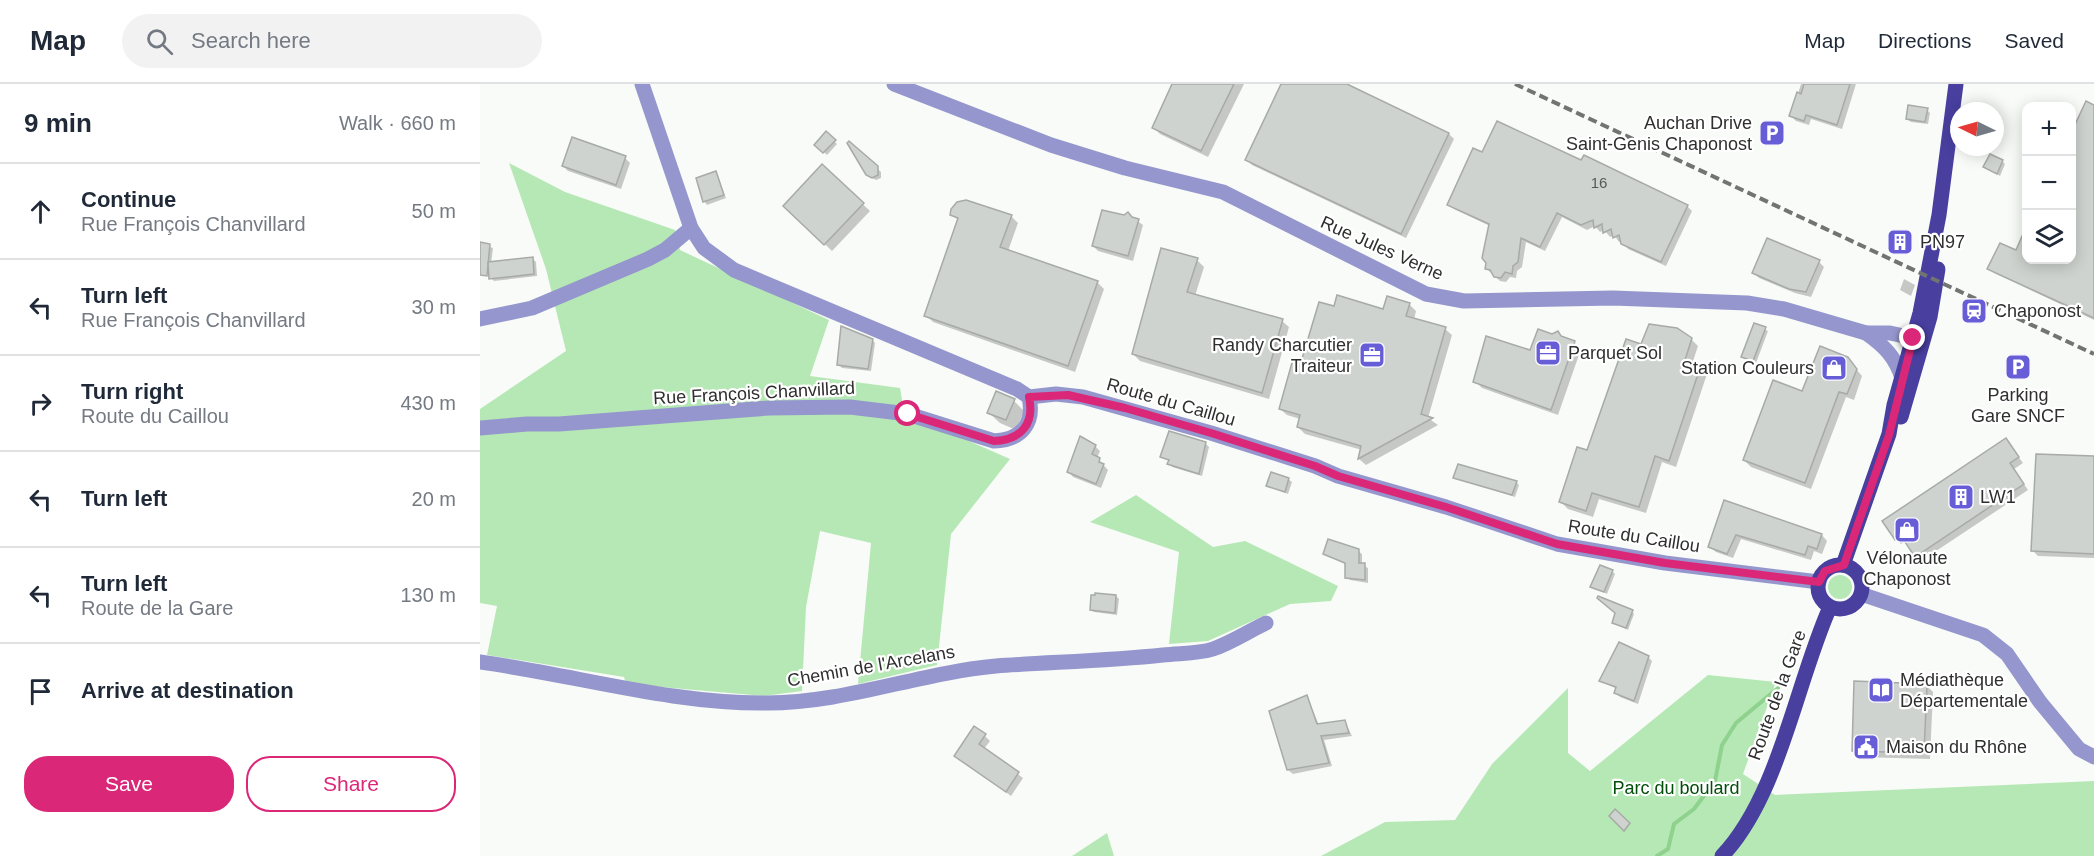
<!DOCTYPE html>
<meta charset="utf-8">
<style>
:root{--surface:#fff;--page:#f2f2f3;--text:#1f2937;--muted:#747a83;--line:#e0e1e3;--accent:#db2777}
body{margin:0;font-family:Arial,sans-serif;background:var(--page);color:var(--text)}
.controls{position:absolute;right:18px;top:18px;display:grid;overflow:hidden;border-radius:12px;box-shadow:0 3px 15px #0003}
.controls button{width:54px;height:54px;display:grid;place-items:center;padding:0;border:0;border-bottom:2px solid var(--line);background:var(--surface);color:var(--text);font:30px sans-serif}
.compass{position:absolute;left:1470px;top:18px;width:54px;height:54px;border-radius:50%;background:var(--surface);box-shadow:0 3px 15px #0003;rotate:275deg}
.stop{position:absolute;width:18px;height:18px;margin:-14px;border:4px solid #db2777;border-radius:50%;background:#fff}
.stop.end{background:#db2777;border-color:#fff;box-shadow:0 2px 6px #0008}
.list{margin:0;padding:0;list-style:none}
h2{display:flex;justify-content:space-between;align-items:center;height:78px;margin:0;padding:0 24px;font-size:26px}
h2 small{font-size:20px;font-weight:400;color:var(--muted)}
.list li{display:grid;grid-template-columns:39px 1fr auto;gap:18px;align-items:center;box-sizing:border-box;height:96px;padding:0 24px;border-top:2px solid var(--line)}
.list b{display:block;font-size:22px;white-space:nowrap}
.list p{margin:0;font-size:20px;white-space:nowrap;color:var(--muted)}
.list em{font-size:20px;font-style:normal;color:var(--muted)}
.actions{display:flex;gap:12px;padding:18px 24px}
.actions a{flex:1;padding:14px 0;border:2px solid var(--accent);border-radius:24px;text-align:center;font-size:21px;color:var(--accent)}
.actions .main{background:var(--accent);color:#fff}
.icon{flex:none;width:33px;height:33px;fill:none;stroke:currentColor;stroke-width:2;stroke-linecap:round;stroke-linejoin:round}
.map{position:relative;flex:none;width:1614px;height:772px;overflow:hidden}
header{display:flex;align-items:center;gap:36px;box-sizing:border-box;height:84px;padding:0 30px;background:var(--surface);border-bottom:2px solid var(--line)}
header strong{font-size:28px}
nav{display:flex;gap:33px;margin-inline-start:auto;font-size:21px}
.search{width:420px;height:54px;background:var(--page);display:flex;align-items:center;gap:15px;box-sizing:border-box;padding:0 21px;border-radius:33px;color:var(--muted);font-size:22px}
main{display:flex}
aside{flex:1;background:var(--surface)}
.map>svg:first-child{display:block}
.green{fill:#b6e8b5}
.shadow{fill:#0003}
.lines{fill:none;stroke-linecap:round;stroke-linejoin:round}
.stream{stroke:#8ed28d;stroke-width:4}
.building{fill:#cfd3cf;stroke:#a7aaa6;stroke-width:1.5}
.minor{stroke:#9596cd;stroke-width:15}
.major{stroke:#483f9f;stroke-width:15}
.rail{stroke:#727472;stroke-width:4;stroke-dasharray:9 4.5;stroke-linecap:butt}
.route{stroke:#db2777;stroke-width:8}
.labels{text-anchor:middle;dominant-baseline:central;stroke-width:4.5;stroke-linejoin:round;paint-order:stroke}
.number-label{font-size:15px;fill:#565856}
.poi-label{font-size:18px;fill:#2e2f2e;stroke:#fff;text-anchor:start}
.street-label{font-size:18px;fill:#2e2f2e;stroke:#fff}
.park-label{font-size:18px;fill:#024e0b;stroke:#fff}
</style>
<header>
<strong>Map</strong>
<div class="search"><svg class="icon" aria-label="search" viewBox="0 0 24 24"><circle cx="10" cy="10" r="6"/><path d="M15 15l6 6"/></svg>Search here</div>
<nav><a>Map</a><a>Directions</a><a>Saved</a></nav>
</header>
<main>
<aside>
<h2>9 min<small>Walk · 660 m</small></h2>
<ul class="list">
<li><svg class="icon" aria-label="ahead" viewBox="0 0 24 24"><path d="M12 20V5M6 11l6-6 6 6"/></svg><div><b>Continue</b><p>Rue François Chanvillard</p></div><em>50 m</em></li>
<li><svg class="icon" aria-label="left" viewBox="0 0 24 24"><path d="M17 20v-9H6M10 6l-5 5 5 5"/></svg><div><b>Turn left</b><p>Rue François Chanvillard</p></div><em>30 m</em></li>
<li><svg class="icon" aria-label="right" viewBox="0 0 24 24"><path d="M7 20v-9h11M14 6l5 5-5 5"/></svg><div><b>Turn right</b><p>Route du Caillou</p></div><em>430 m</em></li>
<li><svg class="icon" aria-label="left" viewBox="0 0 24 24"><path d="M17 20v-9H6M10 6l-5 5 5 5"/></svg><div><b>Turn left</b></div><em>20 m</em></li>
<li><svg class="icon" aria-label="left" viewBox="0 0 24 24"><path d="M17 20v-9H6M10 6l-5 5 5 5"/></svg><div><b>Turn left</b><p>Route de la Gare</p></div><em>130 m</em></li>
<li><svg class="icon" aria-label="arrive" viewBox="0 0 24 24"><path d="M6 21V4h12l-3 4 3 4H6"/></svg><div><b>Arrive at destination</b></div></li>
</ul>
<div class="actions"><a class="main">Save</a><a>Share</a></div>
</aside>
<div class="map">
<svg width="1614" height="772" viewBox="0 0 1614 772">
<rect width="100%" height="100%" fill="#f8fbf7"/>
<!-- green -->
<g class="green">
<polygon points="29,79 85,108 195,146 200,166 349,236 330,292 420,304 425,335 457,343 530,375 471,450 457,581 378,600 391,459 340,447 326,523 322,607 284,612 146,600 144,593 7,571 17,522 0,519 0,325 86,267 66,185"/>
<polygon points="656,411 733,463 765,457 858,502 851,517 810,520 728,557 689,560 699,468 610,438"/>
<circle cx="1360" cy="503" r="12"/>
<polygon points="1228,591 1296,598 1263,690 1295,711 1614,697 1614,772 841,772 905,738 975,736 1012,680 1088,604 1088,669 1110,687"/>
<polygon points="627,749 634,772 592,772"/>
</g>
<!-- shadow -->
<g class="shadow">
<polygon points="694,0 764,0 728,73 680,50 673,43"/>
<polygon points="802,0 863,0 969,50 974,55 926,154 772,81 767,76"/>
<polygon points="1321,0 1376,0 1362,45 1331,35 1329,41 1316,37 1311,32"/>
<polygon points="1606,19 1614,23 1614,236 1514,189 1509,184 1536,168 1546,147 1546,176 1592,176 1592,51"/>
<polygon points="1447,26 1450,29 1448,40 1431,38 1427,35"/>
<polygon points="346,49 357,60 347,71 336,61"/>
<polygon points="369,59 401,88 401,94 396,96 390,93"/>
<polygon points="1003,70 1102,78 1207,122 1212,127 1186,182 1148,165 1142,157 1139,158 1134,151 1130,153 1124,146 1120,148 1115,142 1107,146 1082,133 1065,167 1046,158 1042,183 1037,187 1036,194 1030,193 1026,198 1020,197 1006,184 1010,142 974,125 969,120"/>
<polygon points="145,74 150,79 141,105 88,87 83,82"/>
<polygon points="1522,77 1525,80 1520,92 1505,83"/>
<polygon points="342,82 390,127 352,167 305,122"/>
<polygon points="236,89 246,114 227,121 224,117"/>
<polygon points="472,130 531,132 538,139 528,167 617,198 624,205 595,288 453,238 446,231 479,137"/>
<polygon points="653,134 663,141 653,177 618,167 613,162"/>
<polygon points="0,160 13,164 11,180 53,175 56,178 57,192 14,197 11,194 10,179 0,176"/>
<polygon points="717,176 724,183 715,212 802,237 809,243 789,315 660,277 653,270"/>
<polygon points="1339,178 1344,183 1331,213 1315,209 1279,194 1274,189"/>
<polygon points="1424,195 1435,201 1431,212 1420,206"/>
<polygon points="908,214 930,221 936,227 934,236 965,245 972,251 948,334 958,341 886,381 879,375 882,366 825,350 818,343 820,335 807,331 800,325 822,280 855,224 904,227"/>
<polygon points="1275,241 1288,247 1276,279 1263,272"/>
<polygon points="1083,254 1094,258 1101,265 1078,331 1002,304 995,297"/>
<polygon points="1211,255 1218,262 1212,280 1227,290 1196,383 1182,378 1166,429 1119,415 1113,433 1088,425 1081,418 1162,262"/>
<polygon points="392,256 395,259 391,287 362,284 359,281"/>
<polygon points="1367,274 1382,292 1374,316 1366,313 1331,405 1271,383 1264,376 1323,309"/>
<polygon points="534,317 544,327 536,346 520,339 509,329"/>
<polygon points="1526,356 1543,379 1534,385 1548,406 1441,477 1426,457 1421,460 1416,455 1404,437"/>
<polygon points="725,359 729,363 722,392 692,383 690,377 682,372"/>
<polygon points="615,362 620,367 617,374 628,386 621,404 593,393 589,388"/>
<polygon points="1614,374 1614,474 1558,472 1553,467"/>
<polygon points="975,394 1036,398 1039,401 1035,413"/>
<polygon points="808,395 812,398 808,410 788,402"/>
<polygon points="1245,418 1342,451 1347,457 1342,470 1334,467 1331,476 1261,455 1253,474 1236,468 1230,463"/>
<polygon points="878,467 882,470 882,481 888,484 888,499 870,496 867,493 867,481 845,470"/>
<polygon points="1132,487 1135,490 1127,510 1112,502"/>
<polygon points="636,512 639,515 637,531 614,528 611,526"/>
<polygon points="1152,527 1154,530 1148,546 1133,538"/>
<polygon points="1168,573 1172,577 1158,620 1140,613 1136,609 1137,605 1121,597"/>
<polygon points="1446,601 1453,608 1450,675 1380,673 1373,666"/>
<polygon points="827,613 839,641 865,638 872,652 844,656 852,682 813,690 808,686"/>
<polygon points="505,652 510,657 504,665 543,694 531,712 481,676"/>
</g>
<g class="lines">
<!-- stream -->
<polyline class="stream" points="1177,772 1188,765 1194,740 1214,725 1235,697 1242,661 1256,639 1298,604"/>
</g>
<!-- building -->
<g class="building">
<polygon points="692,0 754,0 721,67 672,44"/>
<polygon points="801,0 867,0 969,49 921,150 765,76"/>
<polygon points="1324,0 1370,0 1357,41 1326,31 1324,37 1309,32 1317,8 1321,10"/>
<polygon points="1606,17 1614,21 1614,234 1507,185 1520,159 1536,166 1546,143 1546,176 1592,176 1592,47"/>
<polygon points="1428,21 1448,24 1445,38 1426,35"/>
<polygon points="1017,37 1101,76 1104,71 1208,121 1181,178 1141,160 1139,151 1133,154 1131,145 1123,149 1122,140 1114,144 1113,136 1101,141 1077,129 1060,163 1041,154 1038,178 1033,182 1032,190 1025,188 1021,194 1014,193 1010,186 1005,185 1006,179 1002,174 1009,140 967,121 993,64 1002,68"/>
<polygon points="346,47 356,56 343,69 334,61"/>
<polygon points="92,53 146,72 136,101 82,82"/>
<polygon points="369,57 398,82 398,91 392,94 386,91 367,59"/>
<polygon points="1510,70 1523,76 1517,90 1503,83"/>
<polygon points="342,80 384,119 344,161 303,122"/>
<polygon points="236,87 244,111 223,118 216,94"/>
<polygon points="486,116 532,131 520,163 618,197 588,282 444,232 478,134 470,131 471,125 477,118"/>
<polygon points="622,126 644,131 648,128 652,133 659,135 648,172 612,162"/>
<polygon points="1287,154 1340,176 1326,208 1309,205 1272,189"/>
<polygon points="0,158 10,160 7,192 0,191"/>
<polygon points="681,164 718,174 707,208 803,235 782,309 652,270"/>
<polygon points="53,173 54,190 9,195 8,178"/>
<polygon points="857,211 903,225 907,212 930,219 926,232 966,243 941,330 953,334 878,375 881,362 817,343 820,331 799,325 813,275 821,278 839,218 854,222"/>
<polygon points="1274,239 1286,243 1273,277 1261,273"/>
<polygon points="1169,240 1197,244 1212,254 1205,276 1221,281 1189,377 1175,372 1159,423 1112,409 1106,427 1079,418 1097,363 1107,366 1146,255 1161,260"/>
<polygon points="361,242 393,255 388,285 357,281"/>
<polygon points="1058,245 1072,250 1078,247 1081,252 1095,257 1071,326 993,298 1006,252 1050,266"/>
<polygon points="1340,262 1368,273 1377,285 1367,310 1359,308 1325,399 1263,376 1293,296 1322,307"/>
<polygon points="516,307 535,315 526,336 507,329"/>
<polygon points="689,347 726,358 719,390 687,380 689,376 680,373"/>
<polygon points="600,352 616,361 612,370 620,374 619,378 624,380 616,400 587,388"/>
<polygon points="1526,354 1539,373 1530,379 1544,400 1435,473 1421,452 1415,456 1402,437"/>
<polygon points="1556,370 1614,372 1614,470 1551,467"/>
<polygon points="978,380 1037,397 1032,411 973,394"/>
<polygon points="791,388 809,394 805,408 786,402"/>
<polygon points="1244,416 1342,450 1337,465 1328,462 1325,471 1256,451 1247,470 1228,463"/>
<polygon points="848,455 879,465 879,479 885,479 885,496 865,494 865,479 843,470"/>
<polygon points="1120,481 1133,486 1124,508 1110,503"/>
<polygon points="615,509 636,511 635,529 610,526 611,511 615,511"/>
<polygon points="1118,512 1153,526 1146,544 1132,539 1135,529 1117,514"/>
<polygon points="1139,558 1169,572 1154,617 1134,609 1136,603 1119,597"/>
<polygon points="1374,597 1447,600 1444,669 1372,667"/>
<polygon points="827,611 837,640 865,636 869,649 841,652 849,679 807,686 789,627"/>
<polygon points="494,642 506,650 499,660 539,688 526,708 474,672"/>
<polygon points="1135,725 1150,739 1144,747 1129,732"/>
</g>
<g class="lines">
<!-- minor -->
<g class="minor">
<polyline points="162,0 211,144 224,164 254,186 537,305 549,313 576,310 603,313 731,349 835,382 858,392 966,423 1077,460 1185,479 1339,498"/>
<polyline points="414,0 571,61 645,84 743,108 946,210 984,217 1133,214 1267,219 1304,225 1386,249 1410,249 1433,254"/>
<polyline points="0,235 52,224 168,175 185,166 211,144"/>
<path d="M 1386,249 C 1404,262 1415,272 1422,294"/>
<path d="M 0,344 L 47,340 L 79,340 L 289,324 L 370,323 L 428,330 L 514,357 C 541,356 555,340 549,313"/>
<polyline points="1381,510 1503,551 1527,570 1560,618 1599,665 1614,673"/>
<path d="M 0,578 C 96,591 190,620 287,619 C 365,619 439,589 516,582 C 572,578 627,577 683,571 C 699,569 718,570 733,565 C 751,559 769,547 786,539"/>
</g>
<!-- major -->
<g class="major">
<polyline points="1421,333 1450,233 1458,185"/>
<circle cx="1360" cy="503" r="22"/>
<polyline points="1363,481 1409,350 1414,321 1440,229 1459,131 1476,0"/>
<path d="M 1242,772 C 1299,712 1316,599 1350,523"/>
</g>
<!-- rail -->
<polyline class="rail" points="1035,0 1614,270"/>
</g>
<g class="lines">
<!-- route -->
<path class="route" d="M 428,330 L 514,357 C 541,356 555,340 549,313 L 588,311 L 645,324 L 731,349 L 835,382 L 858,392 L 966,423 L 1077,460 L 1185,479 L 1339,498 L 1345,487 L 1364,481 L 1368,469 L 1409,351 L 1433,254"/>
</g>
<!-- icons -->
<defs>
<g id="parking-square" transform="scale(1.35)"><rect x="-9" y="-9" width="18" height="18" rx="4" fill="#675dd6" stroke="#fff"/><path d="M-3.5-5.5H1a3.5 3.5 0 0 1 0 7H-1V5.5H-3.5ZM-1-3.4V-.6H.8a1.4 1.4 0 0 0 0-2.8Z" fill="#fff"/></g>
<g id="building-square" transform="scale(1.35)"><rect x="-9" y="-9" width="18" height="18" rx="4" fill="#675dd6" stroke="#fff"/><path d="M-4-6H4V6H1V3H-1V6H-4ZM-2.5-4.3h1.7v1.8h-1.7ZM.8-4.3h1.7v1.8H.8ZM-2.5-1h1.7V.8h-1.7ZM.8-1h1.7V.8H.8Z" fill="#fff"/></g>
<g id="station-square" transform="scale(1.35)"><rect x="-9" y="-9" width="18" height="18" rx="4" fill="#675dd6" stroke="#fff"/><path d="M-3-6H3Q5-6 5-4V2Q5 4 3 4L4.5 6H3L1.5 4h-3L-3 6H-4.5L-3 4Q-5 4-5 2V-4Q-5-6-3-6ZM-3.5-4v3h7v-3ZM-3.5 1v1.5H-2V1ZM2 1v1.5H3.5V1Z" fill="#fff"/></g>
<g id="office-square" transform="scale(1.35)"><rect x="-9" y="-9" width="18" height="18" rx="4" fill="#675dd6" stroke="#fff"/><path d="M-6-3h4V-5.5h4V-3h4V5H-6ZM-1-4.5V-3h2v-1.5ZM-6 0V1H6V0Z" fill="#fff"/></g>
<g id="shop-square" transform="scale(1.35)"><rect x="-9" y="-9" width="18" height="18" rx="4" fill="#675dd6" stroke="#fff"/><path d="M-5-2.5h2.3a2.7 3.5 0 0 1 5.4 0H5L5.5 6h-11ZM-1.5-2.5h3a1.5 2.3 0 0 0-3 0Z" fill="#fff"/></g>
<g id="library-square" transform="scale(1.35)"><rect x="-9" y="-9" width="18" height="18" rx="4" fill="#675dd6" stroke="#fff"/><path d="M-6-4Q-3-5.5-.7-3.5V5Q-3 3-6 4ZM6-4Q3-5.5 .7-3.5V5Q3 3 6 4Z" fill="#fff"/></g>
<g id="civic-square" transform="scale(1.35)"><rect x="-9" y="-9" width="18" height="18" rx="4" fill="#675dd6" stroke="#fff"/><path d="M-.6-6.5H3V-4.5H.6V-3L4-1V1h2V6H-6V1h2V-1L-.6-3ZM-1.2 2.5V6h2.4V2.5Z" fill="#fff"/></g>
</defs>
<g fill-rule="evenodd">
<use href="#parking-square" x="1292" y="49"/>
<use href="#building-square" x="1420" y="158"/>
<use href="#station-square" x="1494" y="227"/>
<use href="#office-square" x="1068" y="269"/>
<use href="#office-square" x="892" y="271"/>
<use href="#parking-square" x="1538" y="283"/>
<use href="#shop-square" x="1354" y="284"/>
<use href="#building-square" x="1481" y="413"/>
<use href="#shop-square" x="1427" y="446"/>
<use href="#library-square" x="1401" y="606"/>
<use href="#civic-square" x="1386" y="663"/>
</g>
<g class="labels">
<!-- number labels -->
<g class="number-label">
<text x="1119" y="98">16</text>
</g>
<!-- poi labels -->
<g class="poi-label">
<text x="1272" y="39" text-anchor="end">Auchan Drive<tspan x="1272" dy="21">Saint-Genis Chaponost</tspan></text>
<text x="1440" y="158">PN97</text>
<text x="1514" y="227">Chaponost</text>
<text x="872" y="261" text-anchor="end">Randy Charcutier<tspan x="872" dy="21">Traiteur</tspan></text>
<text x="1088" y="269">Parquet Sol</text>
<text x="1334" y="284" text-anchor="end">Station Couleurs</text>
<text x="1538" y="311" text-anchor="middle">Parking<tspan x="1538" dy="21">Gare SNCF</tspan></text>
<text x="1500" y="413">LW1</text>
<text x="1427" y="474" text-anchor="middle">Vélonaute<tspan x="1427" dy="21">Chaponost</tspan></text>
<text x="1420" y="596">Médiathèque<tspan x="1420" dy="21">Départementale</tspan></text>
<text x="1406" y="663">Maison du Rhône</text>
</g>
<!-- street labels -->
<g class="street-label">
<text transform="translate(902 164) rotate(24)">Rue Jules Verne</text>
<text transform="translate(274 309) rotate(-3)">Rue François Chanvillard</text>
<text transform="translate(691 318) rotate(16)">Route du Caillou</text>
<text transform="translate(1154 452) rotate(9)">Route du Caillou</text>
<text transform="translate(391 582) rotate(-10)">Chemin de l'Arcelans</text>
<text transform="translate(1297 611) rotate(-70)">Route de la Gare</text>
</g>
<!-- park labels -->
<g class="park-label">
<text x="1196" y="704">Parc du boulard</text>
</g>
</g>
</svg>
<div class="controls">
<button>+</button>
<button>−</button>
<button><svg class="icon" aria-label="layers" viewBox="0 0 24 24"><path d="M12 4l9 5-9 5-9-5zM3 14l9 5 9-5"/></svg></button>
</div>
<svg class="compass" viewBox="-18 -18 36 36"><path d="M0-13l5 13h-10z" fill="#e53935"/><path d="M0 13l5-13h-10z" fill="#747a83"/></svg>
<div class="stop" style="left:428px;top:330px"></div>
<div class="stop end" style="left:1433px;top:254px"></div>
</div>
</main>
